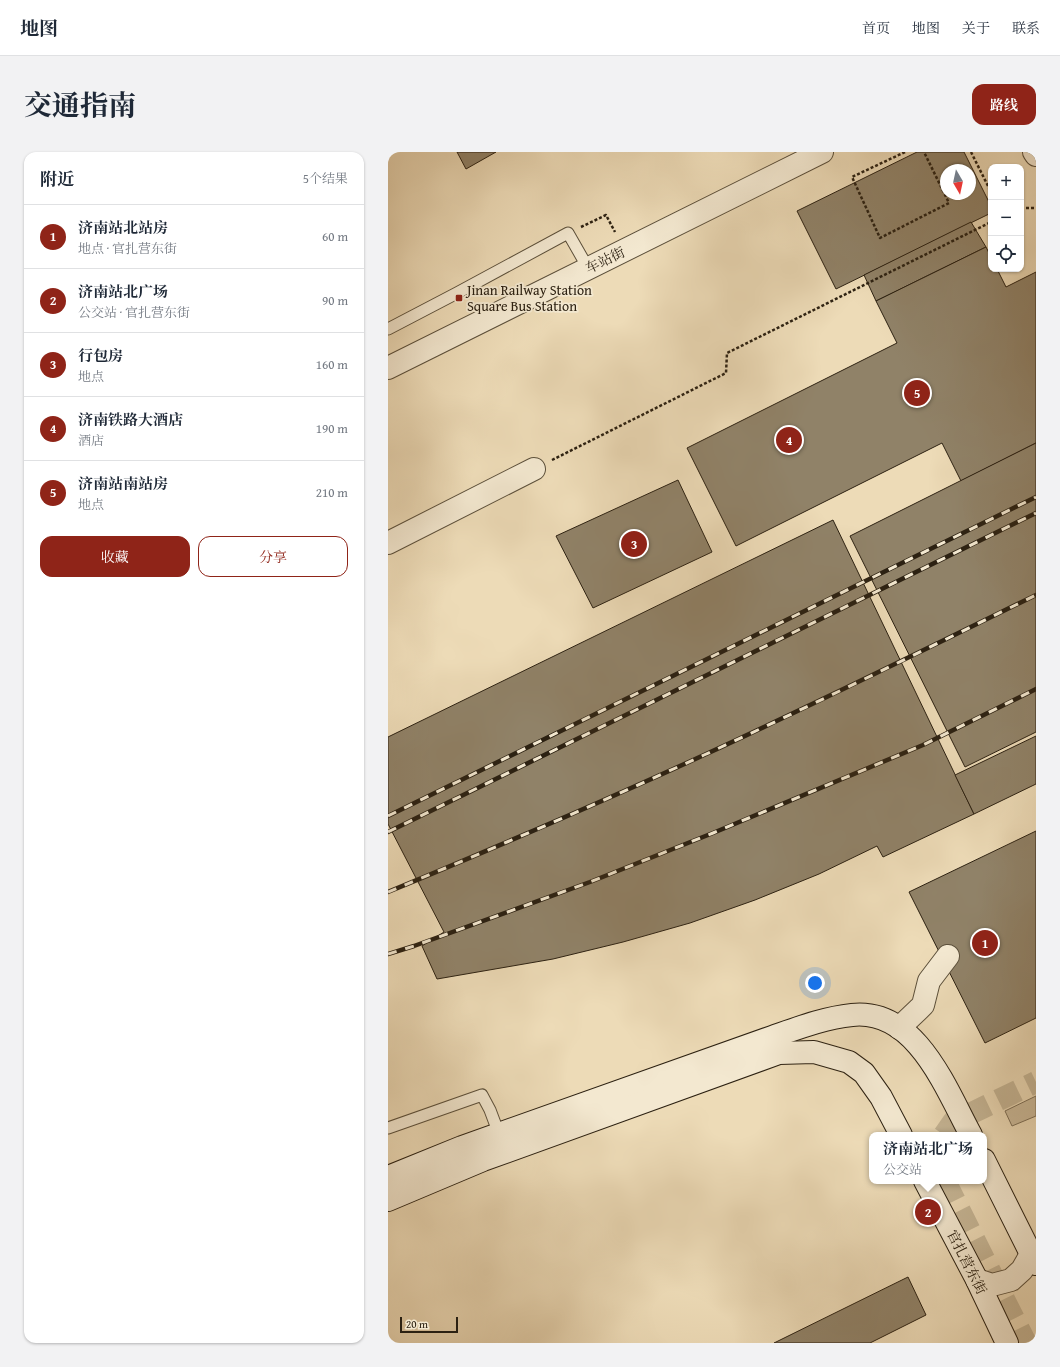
<!DOCTYPE html>
<html lang="zh">
<meta charset="utf-8">
<style>
:root{--surface:#fff;--page:#f2f2f3;--text:#1f2937;--muted:#747a83;--line:#e0e1e3;--accent:#8f2418}
body{margin:0;font-family:"Gentium Book Plus","Noto Serif SC",serif;background:var(--page);color:var(--text)}
.controls{position:absolute;right:12px;top:12px;display:grid;overflow:hidden;border-radius:8px;box-shadow:0 1px 3px #0004}
.controls button{width:36px;height:36px;display:grid;place-items:center;padding:0;border:0;border-bottom:1px solid var(--line);background:var(--surface);color:var(--text);font:20px sans-serif}
.compass{position:absolute;left:552px;top:12px;width:36px;height:36px;border-radius:50%;background:var(--surface);box-shadow:0 1px 3px #0004;rotate:171deg}
.scale{position:absolute;left:12px;bottom:10px;width:58px;box-sizing:border-box;padding-left:4px;border:2px solid #2c2112;border-top:0;font-size:11px;line-height:14px;white-space:nowrap;color:#2c2112;-webkit-text-stroke:3px #f3e8d0;paint-order:stroke}
.you{position:absolute;left:427px;top:831px;width:14px;height:14px;margin:-10px;border:3px solid #fff;border-radius:50%;background:#1a73e8;box-shadow:0 0 0 6px #1a73e833}
.badge{display:grid;place-items:center;width:26px;height:26px;border-radius:50%;background:var(--accent);color:#fff;font-size:13px;font-weight:700}
.pin{position:absolute;translate:-50% -50%;border:2px solid #fff;box-shadow:0 1px 4px #0006}
.popup{position:absolute;left:481px;top:980px;width:118px;height:52px;box-sizing:border-box;display:grid;place-content:center;border-radius:8px;background:var(--surface);filter:drop-shadow(0 1px 3px #0005);font-size:13px;white-space:nowrap;color:var(--muted)}
.popup b{font-size:15px;color:var(--text)}
.popup::after{content:'';position:absolute;left:50%;top:100%;margin-left:-8px;border:8px solid transparent;border-top-color:var(--surface)}
.list{margin:0;padding:0;list-style:none}
h2{display:flex;justify-content:space-between;align-items:center;height:52px;margin:0;padding:0 16px;font-size:17px}
h2 small{font-size:13px;font-weight:400;color:var(--muted)}
.list li{display:grid;grid-template-columns:26px 1fr auto;gap:12px;align-items:center;box-sizing:border-box;height:64px;padding:0 16px;border-top:1px solid var(--line)}
.list b{display:block;font-size:15px;white-space:nowrap}
.list p{margin:0;font-size:13px;white-space:nowrap;color:var(--muted)}
.list em{font-size:13px;font-style:normal;color:var(--muted)}
.actions{display:flex;gap:8px;padding:12px 16px}
.actions a{flex:1;padding:9px 0;border:1px solid var(--accent);border-radius:12px;text-align:center;font-size:14px;color:var(--accent)}
.actions .main{background:var(--accent);color:#fff}
.icon{flex:none;width:22px;height:22px;fill:none;stroke:currentColor;stroke-width:2;stroke-linecap:round;stroke-linejoin:round}
.map{position:relative;flex:none;width:648px;height:1191px;overflow:hidden;border-radius:12px}
header{display:flex;align-items:center;gap:24px;box-sizing:border-box;height:56px;padding:0 20px;background:var(--surface);border-bottom:1px solid var(--line)}
header strong{font-size:19px}
nav{display:flex;gap:22px;margin-inline-start:auto;font-size:14px}
.intro{display:flex;align-items:center;justify-content:space-between;box-sizing:border-box;height:96px;padding:0 24px}
h1{margin:0;font-size:28px}
.button{padding:10px 18px;border-radius:12px;background:var(--accent);color:#fff;font-size:14px;font-weight:700}
main{display:flex;gap:24px;padding:0 24px}
aside{flex:1;background:var(--surface);border-radius:12px;box-shadow:0 1px 3px #0004}
.map>svg:first-child{display:block}
.green{fill:#ccbb9b;stroke:#7c6e56}
.building{fill:#908268;stroke:#2c2112;fill-rule:evenodd}
.lines{fill:none;stroke-linecap:round;stroke-linejoin:round}
.secondary-tunnel{stroke:#c6b696;stroke-width:22;stroke-dasharray:22 11;stroke-linecap:butt}
.service-casing{stroke:#5c503b;stroke-width:13}
.minor-casing{stroke:#5c503b;stroke-width:24}
.tertiary-casing{stroke:#5c503b;stroke-width:24}
.secondary-casing{stroke:#2c2112;stroke-width:24}
.path{stroke:#2c2112;stroke-width:2.5;stroke-dasharray:3 2;stroke-linecap:butt}
.service{stroke:#f3e8d0;stroke-width:11}
.minor{stroke:#f3e8d0;stroke-width:22}
.tertiary{stroke:#f3e8d0;stroke-width:22}
.secondary{stroke:#f3e8d0;stroke-width:22}
.rail-casing{stroke:#2c2112;stroke-width:4.5}
.rail{stroke:#f3e8d0;stroke-width:3;stroke-dasharray:9;stroke-linecap:butt}
.poi-dot{fill:#8f2418;stroke:#f3e8d0;stroke-width:1.5}
.labels{text-anchor:middle;dominant-baseline:central;stroke-width:3.5;stroke-linejoin:round;paint-order:stroke}
.street-label{font-size:14px;fill:#2c2112;stroke:#f3e8d0}
.poi-label{font-size:14px;fill:#2c2112;stroke:#f3e8d0;text-anchor:start}
</style>
<header>
<strong>地图</strong>
<nav><a>首页</a><a>地图</a><a>关于</a><a>联系</a></nav>
</header>
<div class="intro"><h1>交通指南</h1><a class="button">路线</a></div>
<main>
<aside>
<h2>附近<small>5个结果</small></h2>
<ul class="list">
<li><span class="badge">1</span><div><b>济南站北站房</b><p>地点 · 官扎营东街</p></div><em>60 m</em></li>
<li><span class="badge">2</span><div><b>济南站北广场</b><p>公交站 · 官扎营东街</p></div><em>90 m</em></li>
<li><span class="badge">3</span><div><b>行包房</b><p>地点</p></div><em>160 m</em></li>
<li><span class="badge">4</span><div><b>济南铁路大酒店</b><p>酒店</p></div><em>190 m</em></li>
<li><span class="badge">5</span><div><b>济南站南站房</b><p>地点</p></div><em>210 m</em></li>
</ul>
<div class="actions"><a class="main">收藏</a><a>分享</a></div>
</aside>
<div class="map">
<svg width="648" height="1191" viewBox="0 0 648 1191">
<rect width="100%" height="100%" fill="#eddbb7"/>
<filter id="stains"><feTurbulence type="fractalNoise" baseFrequency=".005" numOctaves="4"/><feColorMatrix values="0 0 0 0 .2 0 0 0 0 .09 0 0 0 0 .02 0 0 0 .5 -.17"/></filter>
<radialGradient id="worn" r=".72"><stop offset=".6" stop-color="#630" stop-opacity="0"/><stop offset="1" stop-color="#630" stop-opacity=".3"/></radialGradient>
<!-- green -->
<polygon class="green" points="648,944 648,964 624,974 617,959"/>
<!-- building -->
<g class="building">
<polygon points="69,0 108,0 78,17"/>
<path d="M 529,0 L 576,0 L 603,54 L 603,61 L 448,137 L 409,59 ZM 558,18 L 582,18 L 582,42 L 558,42 Z"/>
<polygon points="583,70 598,95 488,149 476,123"/>
<polygon points="598,95 603,105 603,117 609,117 618,135 648,120 648,291 573,329 554,291 348,394 299,296 509,191 488,149"/>
<polygon points="648,291 648,580 577,615 462,384"/>
<polygon points="290,328 324,400 205,456 168,384"/>
<polygon points="445,368 586,662 495,705 489,694 431,722 367,748 302,771 235,790 165,807 49,827 34,794 56,780 0,672 0,585"/>
<polygon points="648,584 648,632 586,662 567,623"/>
<polygon points="648,679 648,866 597,891 521,740"/>
<polygon points="520,1125 538,1163 482,1191 386,1191"/>
</g>
<g class="lines">
<!-- secondary-tunnel -->
<g class="secondary-tunnel">
<polyline points="556,983 565,970 648,930"/>
<polyline points="557,1029 638,1191"/>
</g>
<!-- service casing -->
<g class="service-casing">
<g id="service">
<polyline points="0,177 69,141 180,81 200,116"/>
<polyline points="0,976 94,943 102,958 111,982"/>
</g>
</g>
<!-- minor casing -->
<g class="minor-casing">
<g id="minor">
<polyline points="646,0 648,3"/>
<polyline points="0,216 434,0"/>
<polyline points="0,391 146,317"/>
<polyline points="511,876 531,857 535,853 541,829 560,804"/>
</g>
</g>
<!-- tertiary casing -->
<g class="tertiary-casing">
<polyline id="tertiary" points="589,1128 604,1133 623,1128 634,1118 643,1102"/>
</g>
<!-- secondary casing -->
<g class="secondary-casing">
<g id="secondary">
<polyline points="596,1008 648,1112"/>
<path d="M 0,1025 L 74,995 L 384,885 C 410,876 436,866 464,863 C 528,856 558,937 583,983"/>
<polyline points="537,1029 589,1128 619,1191"/>
<polyline points="0,1048 95,1008 391,901 426,900 461,910 476,921 493,945 513,983"/>
</g>
</g>
<!-- path -->
<g class="path">
<polyline points="517,0 464,25 492,86 561,51 536,0"/>
<polyline points="583,0 603,40"/>
<polyline points="633,56 648,56"/>
<polyline points="193,75 218,63 227,80"/>
<polyline points="164,308 338,221 339,201 603,70"/>
</g>
<!-- service -->
<use href="#service" class="service"/>
<!-- minor -->
<use href="#minor" class="minor"/>
<!-- tertiary -->
<use href="#tertiary" class="tertiary"/>
<!-- secondary -->
<use href="#secondary" class="secondary"/>
<!-- rail casing -->
<g class="rail-casing">
<g id="rail">
<polyline points="0,664 648,345"/>
<polyline points="0,680 648,361"/>
<path d="M 0,740 C 106,696 212,651 316,603 C 427,552 538,497 648,443"/>
<polyline points="0,802 26,794 202,730 325,681 535,593 648,537"/>
</g>
</g>
<!-- rail -->
<use href="#rail" class="rail"/>
</g>
<!-- markers -->
<rect class="poi-dot" x="67" y="142" width="8" height="8" rx="2"/>
<g class="labels">
<!-- street labels -->
<g class="street-label">
<text transform="translate(217 108) rotate(-26)">车站街</text>
<text transform="translate(579 1110) rotate(63)">官扎营东街</text>
</g>
<!-- poi labels -->
<g class="poi-label">
<text x="79" y="138">Jinan Railway Station<tspan x="79" dy="16">Square Bus Station</tspan></text>
</g>
</g>
<rect width="100%" height="100%" filter="url(#stains)"/>
<rect width="100%" height="100%" fill="url(#worn)"/>
</svg>
<div class="controls">
<button>+</button>
<button>−</button>
<button><svg class="icon" aria-label="locate" viewBox="0 0 24 24"><circle cx="12" cy="12" r="6"/><path d="M12 2v4M12 18v4M2 12h4M18 12h4"/></svg></button>
</div>
<svg class="compass" viewBox="-18 -18 36 36"><path d="M0-13l5 13h-10z" fill="#e53935"/><path d="M0 13l5-13h-10z" fill="#747a83"/></svg>
<div class="scale">20 m</div>
<div class="you"></div>
<div class="pin badge" style="left:597px;top:791px">1</div>
<div class="pin badge" style="left:540px;top:1060px">2</div>
<div class="popup"><b>济南站北广场</b>公交站</div>
<div class="pin badge" style="left:246px;top:392px">3</div>
<div class="pin badge" style="left:401px;top:288px">4</div>
<div class="pin badge" style="left:529px;top:241px">5</div>
</div>
</main>
